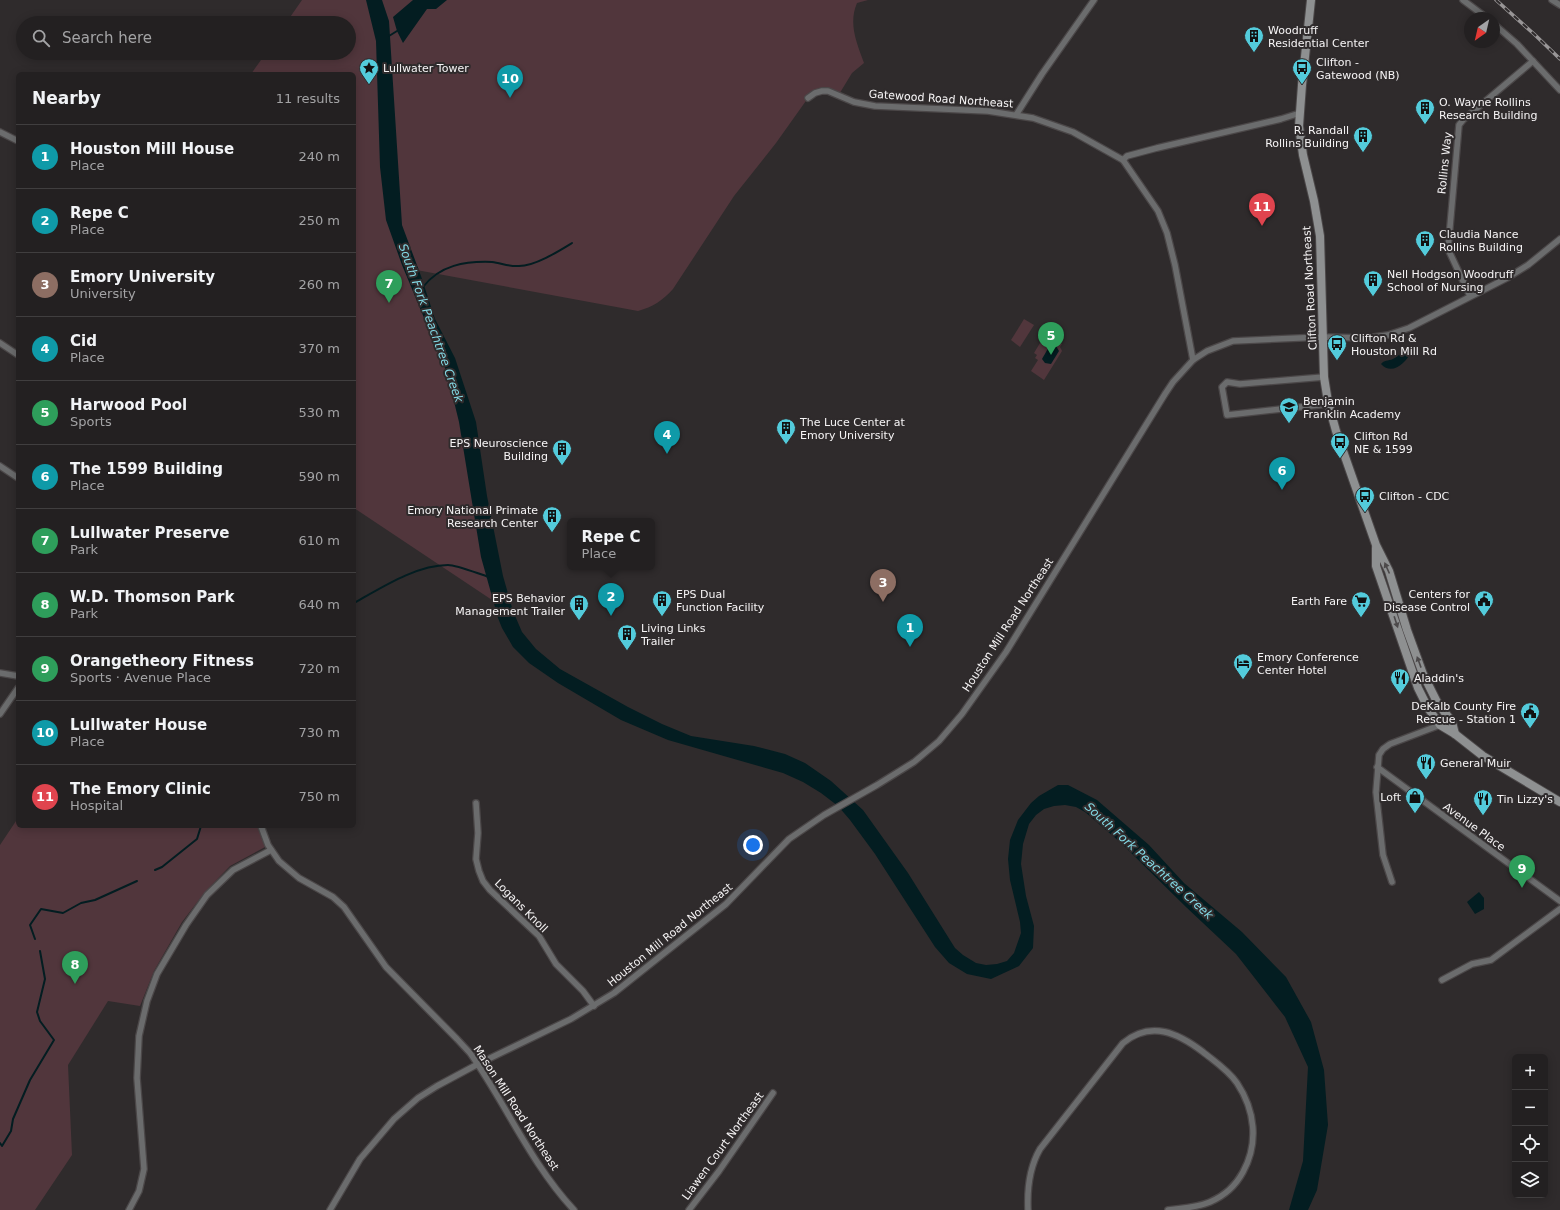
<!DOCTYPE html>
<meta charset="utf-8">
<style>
:root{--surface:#232021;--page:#2b282a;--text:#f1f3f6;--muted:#a3a3a5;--line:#403e3f;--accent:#53cbdb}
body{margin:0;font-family:"DejaVu Sans",sans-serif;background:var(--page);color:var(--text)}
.controls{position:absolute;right:12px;bottom:12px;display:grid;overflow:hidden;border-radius:6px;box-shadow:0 2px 10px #0003}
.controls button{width:36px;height:36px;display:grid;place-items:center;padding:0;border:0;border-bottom:1px solid var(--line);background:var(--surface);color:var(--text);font:20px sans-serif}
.compass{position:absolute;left:1464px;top:12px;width:36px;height:36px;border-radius:50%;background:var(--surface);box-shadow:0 2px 10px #0003;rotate:214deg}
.you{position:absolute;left:753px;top:845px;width:14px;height:14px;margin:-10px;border:3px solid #fff;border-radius:50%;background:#1a73e8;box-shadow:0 0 0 6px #1a73e833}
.badge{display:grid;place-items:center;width:26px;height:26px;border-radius:50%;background:var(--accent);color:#fff;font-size:13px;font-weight:700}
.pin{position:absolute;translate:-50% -33px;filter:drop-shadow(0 1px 2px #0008)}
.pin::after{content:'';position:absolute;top:21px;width:14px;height:12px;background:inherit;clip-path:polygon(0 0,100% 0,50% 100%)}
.popup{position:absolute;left:567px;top:518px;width:88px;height:52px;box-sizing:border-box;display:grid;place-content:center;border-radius:6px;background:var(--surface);filter:drop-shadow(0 1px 3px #0005);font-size:13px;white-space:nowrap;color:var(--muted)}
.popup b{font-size:15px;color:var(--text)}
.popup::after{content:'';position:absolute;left:50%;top:100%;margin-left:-8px;border:8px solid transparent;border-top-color:var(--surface)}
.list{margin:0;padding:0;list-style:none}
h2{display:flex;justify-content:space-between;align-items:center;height:52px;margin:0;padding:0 16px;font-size:17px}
h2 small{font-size:13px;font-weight:400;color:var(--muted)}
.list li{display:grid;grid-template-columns:26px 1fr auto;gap:12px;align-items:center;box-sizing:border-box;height:64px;padding:0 16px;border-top:1px solid var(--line)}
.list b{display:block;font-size:15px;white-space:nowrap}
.list p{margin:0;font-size:13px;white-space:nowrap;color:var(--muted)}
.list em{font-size:13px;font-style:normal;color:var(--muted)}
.icon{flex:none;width:22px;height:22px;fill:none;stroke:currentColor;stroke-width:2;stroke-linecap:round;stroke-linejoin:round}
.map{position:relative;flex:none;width:1560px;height:1210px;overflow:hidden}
.search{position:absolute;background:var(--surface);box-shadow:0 2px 10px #0003;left:16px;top:16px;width:340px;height:44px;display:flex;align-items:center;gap:10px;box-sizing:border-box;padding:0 14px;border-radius:22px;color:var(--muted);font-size:15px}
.panel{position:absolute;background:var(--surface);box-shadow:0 2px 10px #0003;left:16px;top:72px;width:340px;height:756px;border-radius:6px}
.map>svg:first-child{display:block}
.green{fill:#51363c}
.water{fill:#031d21}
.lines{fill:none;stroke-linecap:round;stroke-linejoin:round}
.stream{stroke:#031d21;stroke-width:2}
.street-casing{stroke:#4b4748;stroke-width:8}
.secondary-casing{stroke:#4b4748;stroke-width:10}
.street{stroke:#6b6c6d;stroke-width:5.5}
.secondary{stroke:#8e9091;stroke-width:8}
.rail-casing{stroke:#989596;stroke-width:3.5}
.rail{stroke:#2f2b2c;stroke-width:2;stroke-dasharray:6;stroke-linecap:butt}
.oneway{fill:#4c494a}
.labels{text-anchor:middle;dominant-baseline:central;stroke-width:4;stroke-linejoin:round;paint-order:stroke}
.poi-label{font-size:11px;fill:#f6f4f5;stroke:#2f2b2c;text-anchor:start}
.street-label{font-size:11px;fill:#f6f4f5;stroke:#2f2b2c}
.water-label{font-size:12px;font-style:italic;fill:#83d9e5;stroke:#2f2b2c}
</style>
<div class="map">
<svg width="1560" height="1210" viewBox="0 0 1560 1210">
<rect width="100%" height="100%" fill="#2f2b2c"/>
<!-- green -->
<g class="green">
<path d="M 302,0 L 868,0 L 857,3 C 848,24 857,43 864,63 L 852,73 L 838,96 L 828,91 L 808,98 L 776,143 L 734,196 L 673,289 C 663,300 653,307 638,311 L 411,269 L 453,376 L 504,608 L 354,508 L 354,74 L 251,74 L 266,53 L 349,53 L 349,23 L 286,23 Z"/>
<polygon points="1024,319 1034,325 1020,347 1011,340"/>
<polygon points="1049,336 1062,344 1060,347 1062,351 1044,380 1031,371 1038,360 1035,358 1037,355 1034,353 1043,338 1046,340"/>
<polygon points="18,818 18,826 257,826 265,847 230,866 205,892 182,922 154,971 140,1006 108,1001 68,1065 72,1155 35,1210 0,1210 0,845"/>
</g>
<!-- water -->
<g class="water">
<polygon points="366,0 382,0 389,21 402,225 421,276 435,319 455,358 476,422 487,496 503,576 513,611 522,632 536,649 560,669 628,707 662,724 691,736 754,746 785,754 805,763 831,781 863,810 908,873 955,948 963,955 976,963 986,965 997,964 1007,961 1014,953 1021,933 1020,922 1010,880 1008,859 1010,840 1018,820 1031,803 1039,796 1058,785 1068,785 1097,800 1149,845 1184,883 1242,932 1286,977 1311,1022 1324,1070 1328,1125 1317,1190 1308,1210 1289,1210 1303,1161 1308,1067 1285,1017 1236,954 1186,907 1121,843 1085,812 1076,807 1065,805 1054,806 1044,809 1036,815 1029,824 1023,844 1021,864 1026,896 1034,926 1033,948 1019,966 991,979 967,974 949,963 935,947 875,854 850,820 838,806 821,793 803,782 783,773 668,740 621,720 558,683 529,663 513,647 502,628 498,618 481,557 459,422 447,373 402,265 386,220 380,167 376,41"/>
<polygon points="413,0 447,0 436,9 427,9 403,43 397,31 393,17"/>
<polygon points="1050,345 1056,346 1059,351 1051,364 1045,363 1042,359"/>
<path d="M 1407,349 L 1411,352 C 1406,363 1392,376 1381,364 C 1384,360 1388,361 1393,359 C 1398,357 1401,352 1407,349 Z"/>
<polygon points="1479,892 1484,898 1484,909 1475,914 1467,902"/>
</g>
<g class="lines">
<!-- stream -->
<g class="stream">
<polyline points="389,36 397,31"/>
<path d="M 423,287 C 440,265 465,261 492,262 C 501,263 510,267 519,266 C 535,266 559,251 572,243"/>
<path d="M 354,603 C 381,588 416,565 448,565 C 457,565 479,574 489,577"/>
<polyline points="155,870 162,867 197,839 201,826"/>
<polyline points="35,939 30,925 41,909 63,913 81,903 95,900 137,881"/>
<polyline points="0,1143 2,1146 11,1131 13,1119 30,1080 54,1040 40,1021 37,1012 45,979 40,951"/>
</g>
<!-- street casing -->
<g class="street-casing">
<g id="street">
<polyline points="1463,0 1487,18"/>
<polyline points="1552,0 1560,5"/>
<polyline points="1494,24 1517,44 1560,90"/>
<polyline points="808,98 815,93 822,91 828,91 854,102 875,106 988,111 1033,118 1073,132 1123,160 1127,156 1157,148 1281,119 1300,113"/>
<polyline points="1016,115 1042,74 1094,0"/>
<polyline points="0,132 18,141"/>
<polyline points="1123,160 1158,211 1167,233 1175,265 1193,360"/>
<polyline points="1470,296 1448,249 1459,125 1463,120 1533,61"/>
<polyline points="0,343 18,355"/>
<polyline points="1324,377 1240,384 1227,382 1222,387 1227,415 1328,404"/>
<polyline points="0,466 18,478"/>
<polyline points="0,673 18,676"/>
<polyline points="0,714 18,688"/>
<polyline points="1377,767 1560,901"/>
<polyline points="476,803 478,833 476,859 479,871 483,881 490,890 539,936 556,964 583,991 594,1006"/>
<path d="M 261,826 L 268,845 L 279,861 L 299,878 L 333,897 L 344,907 L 386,967 L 457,1039 L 470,1053 C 506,1104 531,1164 574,1210"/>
<polyline points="1392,882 1383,855 1376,792 1379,755 1383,749 1390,744 1440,725"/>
<polyline points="1442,980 1472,964 1491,960 1560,909"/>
<polyline points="129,1210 139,1191 144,1169 137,1078 139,1036 147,1001 157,974 186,925 207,895 233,870 271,850"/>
<polyline points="330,1210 360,1159 394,1119 418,1098 437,1086 478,1064 571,1019 614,993 726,904 789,839 824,815 877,785 914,762 939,741 962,714 1006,652 1165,394 1173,382 1193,360 1207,351 1233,341 1323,337 1367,338 1388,335 1409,328 1507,278 1528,265 1560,239"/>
<polyline points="689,1210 719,1171 773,1093"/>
<path d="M 1028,1210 C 1027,1188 1029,1168 1040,1149 L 1123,1043 C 1151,1020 1178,1033 1203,1052 C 1214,1061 1228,1070 1237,1083 C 1255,1110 1259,1143 1243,1172 C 1236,1185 1224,1196 1210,1202 C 1196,1208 1182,1208 1168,1210"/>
</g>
</g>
<!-- secondary casing -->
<g class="secondary-casing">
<g id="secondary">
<polyline points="1311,0 1302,85 1299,126 1303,155 1314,201 1320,236 1324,377 1328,402 1336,431 1376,545 1389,571 1407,630 1423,674 1437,702 1452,722 1455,734"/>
<polyline points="1376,548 1376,566 1418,688 1428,708 1440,725 1455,734 1483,756 1560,802"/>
</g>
</g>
<!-- street -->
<use href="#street" class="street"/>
<!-- secondary -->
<use href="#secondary" class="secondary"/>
<!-- rail casing -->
<g class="rail-casing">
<polyline id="rail" points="1496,0 1534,34 1560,59"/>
</g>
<!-- rail -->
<use href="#rail" class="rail"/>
</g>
<!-- one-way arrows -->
<defs><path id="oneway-solid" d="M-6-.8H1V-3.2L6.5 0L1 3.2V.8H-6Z"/></defs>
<g class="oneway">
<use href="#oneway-solid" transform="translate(1387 568) rotate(-114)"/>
<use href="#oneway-solid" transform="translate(1396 622) rotate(72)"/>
<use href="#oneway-solid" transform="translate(1419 662) rotate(-110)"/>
</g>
<!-- icons -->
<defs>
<g id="building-pin" transform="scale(1)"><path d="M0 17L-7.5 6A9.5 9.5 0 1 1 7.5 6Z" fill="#53cbdb" stroke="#2f2b2c"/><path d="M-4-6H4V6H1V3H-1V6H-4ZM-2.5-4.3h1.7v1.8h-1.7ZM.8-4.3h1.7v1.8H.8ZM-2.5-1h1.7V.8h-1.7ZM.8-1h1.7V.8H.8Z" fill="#111"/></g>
<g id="sight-pin" transform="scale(1)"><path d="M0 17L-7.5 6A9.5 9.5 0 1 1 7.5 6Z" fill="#53cbdb" stroke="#2f2b2c"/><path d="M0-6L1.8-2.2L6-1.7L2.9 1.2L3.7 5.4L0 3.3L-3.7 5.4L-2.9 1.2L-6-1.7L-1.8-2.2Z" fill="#111"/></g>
<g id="bus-pin" transform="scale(1)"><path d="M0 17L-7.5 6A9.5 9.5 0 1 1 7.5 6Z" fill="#53cbdb" stroke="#2f2b2c"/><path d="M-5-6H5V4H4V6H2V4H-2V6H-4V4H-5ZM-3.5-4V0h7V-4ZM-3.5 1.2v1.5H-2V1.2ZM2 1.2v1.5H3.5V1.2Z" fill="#111"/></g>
<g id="school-pin" transform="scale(1)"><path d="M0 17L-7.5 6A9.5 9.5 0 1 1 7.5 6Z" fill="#53cbdb" stroke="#2f2b2c"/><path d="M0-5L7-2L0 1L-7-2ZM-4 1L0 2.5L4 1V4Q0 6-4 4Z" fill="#111"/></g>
<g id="civic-pin" transform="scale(1)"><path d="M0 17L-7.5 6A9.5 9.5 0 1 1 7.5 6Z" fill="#53cbdb" stroke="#2f2b2c"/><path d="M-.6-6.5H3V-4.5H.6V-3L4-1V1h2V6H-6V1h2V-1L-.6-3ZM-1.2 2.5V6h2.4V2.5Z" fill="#111"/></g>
<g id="supermarket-pin" transform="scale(1)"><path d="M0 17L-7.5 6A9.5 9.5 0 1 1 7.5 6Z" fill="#53cbdb" stroke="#2f2b2c"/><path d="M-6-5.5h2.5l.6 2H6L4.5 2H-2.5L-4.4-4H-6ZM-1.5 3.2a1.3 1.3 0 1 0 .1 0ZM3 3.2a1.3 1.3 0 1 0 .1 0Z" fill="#111"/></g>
<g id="hotel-pin" transform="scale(1)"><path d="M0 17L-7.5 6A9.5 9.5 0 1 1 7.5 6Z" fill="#53cbdb" stroke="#2f2b2c"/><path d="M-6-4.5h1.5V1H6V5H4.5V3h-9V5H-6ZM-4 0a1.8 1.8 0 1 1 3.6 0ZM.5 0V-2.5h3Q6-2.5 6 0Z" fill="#111"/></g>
<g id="restaurant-pin" transform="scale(1)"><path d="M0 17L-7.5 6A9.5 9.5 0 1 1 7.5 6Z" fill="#53cbdb" stroke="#2f2b2c"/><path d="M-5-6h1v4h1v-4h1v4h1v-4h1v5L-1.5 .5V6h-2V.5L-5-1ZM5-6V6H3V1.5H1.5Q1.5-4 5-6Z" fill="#111"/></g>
<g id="shop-pin" transform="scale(1)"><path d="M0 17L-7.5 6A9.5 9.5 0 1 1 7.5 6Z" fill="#53cbdb" stroke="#2f2b2c"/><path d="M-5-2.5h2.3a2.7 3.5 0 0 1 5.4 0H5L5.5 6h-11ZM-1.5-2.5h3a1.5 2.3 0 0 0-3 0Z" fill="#111"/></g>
</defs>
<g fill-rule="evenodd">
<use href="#building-pin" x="1254" y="36"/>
<use href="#sight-pin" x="369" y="68"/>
<use href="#bus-pin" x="1302" y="68"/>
<use href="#building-pin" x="1425" y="108"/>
<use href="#building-pin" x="1363" y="136"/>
<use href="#building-pin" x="1425" y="240"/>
<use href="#building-pin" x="1373" y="280"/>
<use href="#bus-pin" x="1337" y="344"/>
<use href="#school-pin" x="1289" y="407"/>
<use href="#building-pin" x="786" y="428"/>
<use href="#bus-pin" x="1340" y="442"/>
<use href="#building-pin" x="562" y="449"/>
<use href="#bus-pin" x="1365" y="496"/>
<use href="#building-pin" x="552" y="516"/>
<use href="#building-pin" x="662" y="600"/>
<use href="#civic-pin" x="1484" y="600"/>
<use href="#supermarket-pin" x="1361" y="601"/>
<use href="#building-pin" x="579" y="604"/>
<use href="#building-pin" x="627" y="634"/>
<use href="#hotel-pin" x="1243" y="663"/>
<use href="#restaurant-pin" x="1400" y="678"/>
<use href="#civic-pin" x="1530" y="712"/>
<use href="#restaurant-pin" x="1426" y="763"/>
<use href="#shop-pin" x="1415" y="797"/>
<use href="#restaurant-pin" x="1483" y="799"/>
</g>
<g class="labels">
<!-- poi labels -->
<g class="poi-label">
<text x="1268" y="30">Woodruff<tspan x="1268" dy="13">Residential Center</tspan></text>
<text x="1316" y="62">Clifton -<tspan x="1316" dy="13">Gatewood (NB)</tspan></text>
<text x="383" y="68">Lullwater Tower</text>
<text x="1439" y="102">O. Wayne Rollins<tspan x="1439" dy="13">Research Building</tspan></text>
<text x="1349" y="130" text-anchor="end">R. Randall<tspan x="1349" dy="13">Rollins Building</tspan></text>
<text x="1439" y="234">Claudia Nance<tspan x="1439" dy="13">Rollins Building</tspan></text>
<text x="1387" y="274">Nell Hodgson Woodruff<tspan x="1387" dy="13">School of Nursing</tspan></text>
<text x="1351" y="338">Clifton Rd &amp;<tspan x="1351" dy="13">Houston Mill Rd</tspan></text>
<text x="1303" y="401">Benjamin<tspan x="1303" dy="13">Franklin Academy</tspan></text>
<text x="800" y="422">The Luce Center at<tspan x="800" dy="13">Emory University</tspan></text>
<text x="1354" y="436">Clifton Rd<tspan x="1354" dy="13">NE &amp; 1599</tspan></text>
<text x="548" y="443" text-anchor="end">EPS Neuroscience<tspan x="548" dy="13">Building</tspan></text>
<text x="1379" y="496">Clifton - CDC</text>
<text x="538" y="510" text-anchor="end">Emory National Primate<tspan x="538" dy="13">Research Center</tspan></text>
<text x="676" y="594">EPS Dual<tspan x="676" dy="13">Function Facility</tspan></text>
<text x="1470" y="594" text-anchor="end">Centers for<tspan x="1470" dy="13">Disease Control</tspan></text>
<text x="565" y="598" text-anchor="end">EPS Behavior<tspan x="565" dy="13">Management Trailer</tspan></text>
<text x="1347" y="601" text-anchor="end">Earth Fare</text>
<text x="641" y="628">Living Links<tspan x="641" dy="13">Trailer</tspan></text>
<text x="1257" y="657">Emory Conference<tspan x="1257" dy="13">Center Hotel</tspan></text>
<text x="1414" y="678">Aladdin's</text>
<text x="1516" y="706" text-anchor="end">DeKalb County Fire<tspan x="1516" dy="13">Rescue - Station 1</tspan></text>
<text x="1440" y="763">General Muir</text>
<text x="1401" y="797" text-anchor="end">Loft</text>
<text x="1497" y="799">Tin Lizzy's</text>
</g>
<!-- street labels -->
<g class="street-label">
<text transform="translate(941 99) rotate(4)">Gatewood Road Northeast</text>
<text transform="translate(1445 163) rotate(-84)">Rollins Way</text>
<text transform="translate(1310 288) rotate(-93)">Clifton Road Northeast</text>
<text transform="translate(1008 625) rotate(-57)">Houston Mill Road Northeast</text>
<text transform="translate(1474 827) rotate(36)">Avenue Place</text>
<text transform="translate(521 906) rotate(45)">Logans Knoll</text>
<text transform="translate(670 935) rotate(-39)">Houston Mill Road Northeast</text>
<text transform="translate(516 1108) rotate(57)">Mason Mill Road Northeast</text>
<text transform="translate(723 1146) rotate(-54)">Liawen Court Northeast</text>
</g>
<!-- water labels -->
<g class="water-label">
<text transform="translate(431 323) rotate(70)">South Fork Peachtree Creek</text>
<text transform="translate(1149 861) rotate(42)">South Fork Peachtree Creek</text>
</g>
</g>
</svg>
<div class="controls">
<button>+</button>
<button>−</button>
<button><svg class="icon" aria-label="locate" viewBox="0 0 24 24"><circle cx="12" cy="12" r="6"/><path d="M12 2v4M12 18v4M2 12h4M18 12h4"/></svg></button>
<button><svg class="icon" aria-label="layers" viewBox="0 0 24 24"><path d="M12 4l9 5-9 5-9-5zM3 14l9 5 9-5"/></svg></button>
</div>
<svg class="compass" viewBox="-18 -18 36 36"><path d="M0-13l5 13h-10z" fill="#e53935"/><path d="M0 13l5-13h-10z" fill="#a3a3a5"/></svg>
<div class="you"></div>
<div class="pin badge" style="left:910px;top:647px;background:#0f9aa8">1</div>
<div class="pin badge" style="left:611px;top:616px;background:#0f9aa8">2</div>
<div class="popup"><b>Repe C</b>Place</div>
<div class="pin badge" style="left:883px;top:602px;background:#8d6e63">3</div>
<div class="pin badge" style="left:667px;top:454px;background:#0f9aa8">4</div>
<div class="pin badge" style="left:1051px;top:355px;background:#2e9e5b">5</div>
<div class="pin badge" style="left:1282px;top:490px;background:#0f9aa8">6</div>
<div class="pin badge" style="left:389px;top:303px;background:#2e9e5b">7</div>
<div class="pin badge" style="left:75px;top:984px;background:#2e9e5b">8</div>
<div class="pin badge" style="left:1522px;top:888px;background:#2e9e5b">9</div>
<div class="pin badge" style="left:510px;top:98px;background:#0f9aa8">10</div>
<div class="pin badge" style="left:1262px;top:226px;background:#e0444e">11</div>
<div class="search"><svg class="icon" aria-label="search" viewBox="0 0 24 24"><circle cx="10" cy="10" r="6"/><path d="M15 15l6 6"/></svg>Search here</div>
<section class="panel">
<h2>Nearby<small>11 results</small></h2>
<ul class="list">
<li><span class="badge" style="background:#0f9aa8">1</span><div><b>Houston Mill House</b><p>Place</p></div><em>240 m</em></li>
<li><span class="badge" style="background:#0f9aa8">2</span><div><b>Repe C</b><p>Place</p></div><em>250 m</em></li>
<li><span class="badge" style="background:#8d6e63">3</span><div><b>Emory University</b><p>University</p></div><em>260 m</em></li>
<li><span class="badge" style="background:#0f9aa8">4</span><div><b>Cid</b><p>Place</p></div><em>370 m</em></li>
<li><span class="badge" style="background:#2e9e5b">5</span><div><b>Harwood Pool</b><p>Sports</p></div><em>530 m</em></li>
<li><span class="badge" style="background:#0f9aa8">6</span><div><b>The 1599 Building</b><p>Place</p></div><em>590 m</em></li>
<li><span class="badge" style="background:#2e9e5b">7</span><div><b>Lullwater Preserve</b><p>Park</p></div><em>610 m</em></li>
<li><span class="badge" style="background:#2e9e5b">8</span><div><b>W.D. Thomson Park</b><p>Park</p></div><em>640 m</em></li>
<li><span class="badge" style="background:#2e9e5b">9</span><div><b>Orangetheory Fitness</b><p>Sports · Avenue Place</p></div><em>720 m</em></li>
<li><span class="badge" style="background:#0f9aa8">10</span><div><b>Lullwater House</b><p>Place</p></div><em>730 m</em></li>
<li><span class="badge" style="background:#e0444e">11</span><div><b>The Emory Clinic</b><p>Hospital</p></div><em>750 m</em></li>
</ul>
</section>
</div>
